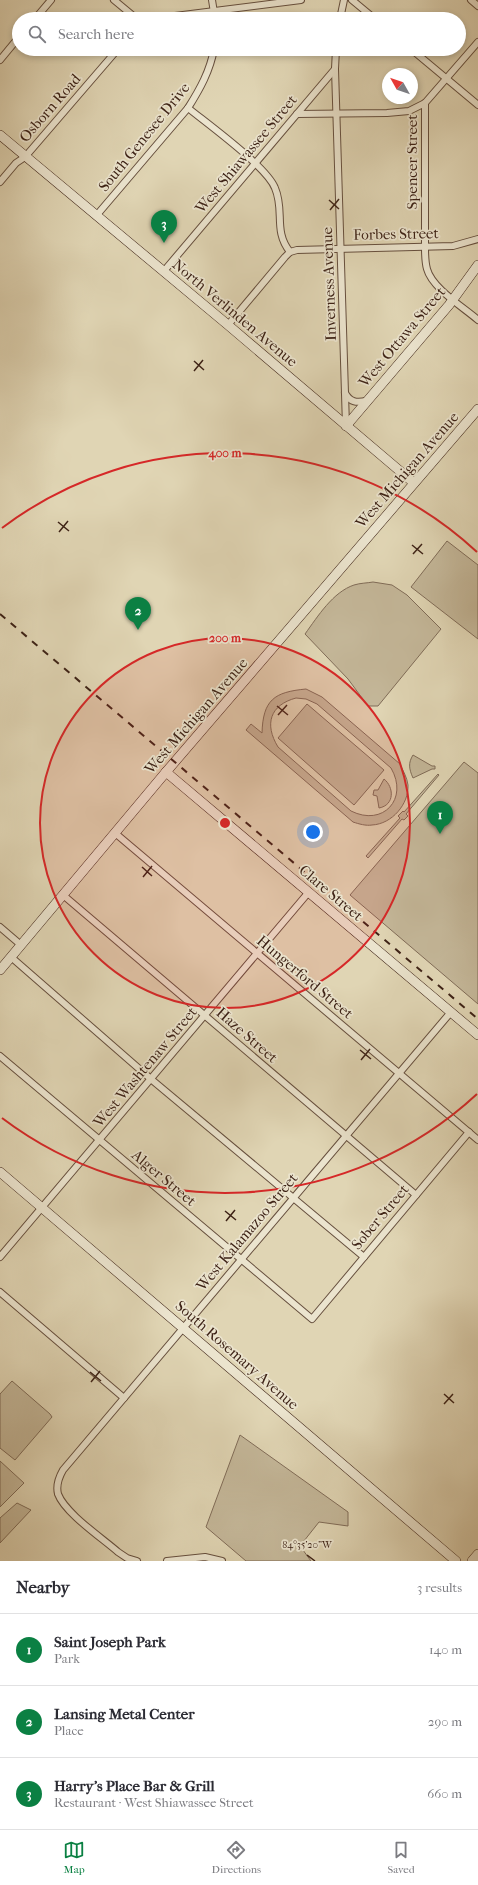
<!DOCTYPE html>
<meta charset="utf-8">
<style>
:root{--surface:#fff;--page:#f2f2f3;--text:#2b2b33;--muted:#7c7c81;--line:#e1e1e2;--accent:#0b8043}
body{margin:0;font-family:"IM FELL French Canon",serif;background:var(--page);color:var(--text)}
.compass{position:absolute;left:382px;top:68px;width:36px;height:36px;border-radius:50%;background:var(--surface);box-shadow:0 2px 6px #0003;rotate:310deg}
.you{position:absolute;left:313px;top:832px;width:14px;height:14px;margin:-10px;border:3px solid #fff;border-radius:50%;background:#1a73e8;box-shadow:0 0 0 6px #1a73e833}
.badge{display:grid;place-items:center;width:26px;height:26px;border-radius:50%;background:var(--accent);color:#fff;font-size:13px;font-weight:700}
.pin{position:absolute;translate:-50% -33px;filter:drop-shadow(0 1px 2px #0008)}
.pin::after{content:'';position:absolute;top:21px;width:14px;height:12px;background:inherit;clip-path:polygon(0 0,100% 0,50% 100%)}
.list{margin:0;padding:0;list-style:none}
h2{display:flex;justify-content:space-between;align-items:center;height:52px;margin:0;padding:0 16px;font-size:17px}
h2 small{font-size:13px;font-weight:400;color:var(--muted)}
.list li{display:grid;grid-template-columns:26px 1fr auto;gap:12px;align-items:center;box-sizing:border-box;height:72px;padding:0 16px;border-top:1px solid var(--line)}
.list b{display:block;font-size:15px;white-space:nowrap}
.list p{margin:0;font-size:13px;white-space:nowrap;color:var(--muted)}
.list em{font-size:13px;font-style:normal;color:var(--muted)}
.icon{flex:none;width:22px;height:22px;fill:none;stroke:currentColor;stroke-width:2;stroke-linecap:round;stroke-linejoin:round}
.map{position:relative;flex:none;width:478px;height:1561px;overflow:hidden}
.search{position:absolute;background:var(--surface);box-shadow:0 2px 6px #0003;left:12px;right:12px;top:12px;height:44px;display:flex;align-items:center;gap:10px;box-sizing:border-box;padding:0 14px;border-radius:22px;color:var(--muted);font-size:15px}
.sheet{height:268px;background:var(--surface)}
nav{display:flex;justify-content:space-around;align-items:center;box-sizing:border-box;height:56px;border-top:1px solid var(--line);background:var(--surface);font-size:11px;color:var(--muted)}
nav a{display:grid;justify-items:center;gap:2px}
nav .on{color:var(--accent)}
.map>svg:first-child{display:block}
.green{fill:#c4b799;stroke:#806c58;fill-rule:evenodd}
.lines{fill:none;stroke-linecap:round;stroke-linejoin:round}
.street-casing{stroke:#664f3e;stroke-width:8}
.secondary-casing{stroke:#3d2216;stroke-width:10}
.street{stroke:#ebe4ce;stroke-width:6}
.secondary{stroke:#ebe4ce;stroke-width:9}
.rail{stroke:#3d2216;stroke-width:2;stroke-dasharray:7 7;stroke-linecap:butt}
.ticks{fill:none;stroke:#3d2216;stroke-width:1.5}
.ring{fill:none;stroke:#d62828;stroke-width:2}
.labels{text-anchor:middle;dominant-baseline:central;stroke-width:3.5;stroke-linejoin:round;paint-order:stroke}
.street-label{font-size:15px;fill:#3d2216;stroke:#ebe4ce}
.ticks-label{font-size:10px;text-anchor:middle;fill:#3d2216;stroke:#ebe4ce;stroke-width:3.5;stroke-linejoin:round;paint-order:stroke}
.centre{fill:#d62828;stroke:#ebe4ce;stroke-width:2}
.ring-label{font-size:12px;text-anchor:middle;font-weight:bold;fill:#d62828;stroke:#ebe4ce;stroke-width:3.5;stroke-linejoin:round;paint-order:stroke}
</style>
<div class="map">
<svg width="478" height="1561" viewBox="0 0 478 1561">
<rect width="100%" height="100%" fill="#e0d5b4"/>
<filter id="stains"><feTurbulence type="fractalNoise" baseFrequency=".005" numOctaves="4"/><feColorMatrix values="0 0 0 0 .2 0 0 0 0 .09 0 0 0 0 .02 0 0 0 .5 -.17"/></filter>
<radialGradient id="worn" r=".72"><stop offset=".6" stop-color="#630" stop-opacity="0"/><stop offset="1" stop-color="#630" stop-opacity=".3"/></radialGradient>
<!-- green -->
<g class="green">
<polygon points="447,541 478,565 478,639 411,587"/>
<path d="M 373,582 L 392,585 L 407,595 L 441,629 L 378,706 L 368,706 L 348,679 L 305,634 C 318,616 333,592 354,585 C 360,583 368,583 373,582 Z"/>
<path d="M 306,689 L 322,697 L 400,764 C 403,771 407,777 408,785 C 409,804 392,824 372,825 C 366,826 359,824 353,822 L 246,730 L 251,724 L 262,733 C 263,700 274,692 306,689 ZM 296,698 L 306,699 L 317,704 L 391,768 C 409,799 383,827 351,811 L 278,747 C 264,724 270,705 296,698 Z"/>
<polygon points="307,704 384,770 354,805 278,738"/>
<path d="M 413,755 L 432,766 L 435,766 L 435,769 L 432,769 L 413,778 C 409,769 408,763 413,755 Z"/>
<polygon points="464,762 478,773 478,1004 350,895"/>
<polygon points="438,774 439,775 406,814 408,816 404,820 402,819 368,858 366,856 400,818 398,816 403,811 404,812"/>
<path d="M 384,779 C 394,787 395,805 379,808 L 377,796 L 373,795 L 374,790 L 378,790 Z"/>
<polygon points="12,1381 50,1414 52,1417 15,1460 0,1448 0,1394"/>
<polygon points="240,1435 348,1512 348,1526 319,1522 300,1546 311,1561 246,1561 206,1527"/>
<polygon points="0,1461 24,1483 0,1507"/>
<polygon points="17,1503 31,1510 0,1543 0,1518"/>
</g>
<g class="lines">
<!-- street casing -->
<g class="street-casing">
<g id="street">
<polyline points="114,0 137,19"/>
<polyline points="212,0 215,19"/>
<polyline points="352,0 375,19"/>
<polyline points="471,0 478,6"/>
<polyline points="35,19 51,0"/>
<polyline points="151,19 301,0"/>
<polyline points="340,19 344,0"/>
<polyline points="411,49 478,105"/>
<polyline points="0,60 19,37"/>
<polyline points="335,69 346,426"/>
<path d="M 425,103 L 425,247 C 425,254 425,262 427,269 C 432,288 463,307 478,320"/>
<path d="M 188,108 C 209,125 267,167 275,188 C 285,211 273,231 290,252"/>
<polyline points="297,114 387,113 409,111 425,103 478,42"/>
<polyline points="0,182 16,163 25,157 118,49"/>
<path d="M 96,216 L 188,108 C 200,89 210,71 214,49"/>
<polyline points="164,271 335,69 336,49"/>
<polyline points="228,325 285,257 290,252 297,250 453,246 478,239"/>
<path d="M 345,393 C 350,402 356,403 366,401"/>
<polyline points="115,833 478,1140"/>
<polyline points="63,895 416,1195"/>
<polyline points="0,927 21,945"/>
<polyline points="11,957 152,1080 364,1257"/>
<polyline points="0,1056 312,1319 469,1132"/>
<polyline points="0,1257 308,893"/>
<polyline points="0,1292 124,1398"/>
<path d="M 137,1561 L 127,1558 L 118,1552 C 102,1538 65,1513 58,1494 C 56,1486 59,1477 63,1470 L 451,1012"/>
<polyline points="167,1561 205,1557 222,1561"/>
</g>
</g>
<!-- secondary casing -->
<g class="secondary-casing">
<g id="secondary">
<polyline points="0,135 228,325 414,483"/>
<polyline points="346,426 449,305 478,265"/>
<polyline points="166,772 478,1035"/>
<polyline points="0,970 166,772 478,409"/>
<polyline points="0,1172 456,1561"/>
<polyline points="472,1561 478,1554"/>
</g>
</g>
<!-- street -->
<use href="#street" class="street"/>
<!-- secondary -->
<use href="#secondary" class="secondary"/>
<!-- rail -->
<polyline class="rail" points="0,614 478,1019"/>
</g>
<!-- ticks -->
<path class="ticks" d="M 329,200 L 339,209M 330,210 L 339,199M 194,361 L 204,370M 194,371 L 203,360M 58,522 L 69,531M 59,532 L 68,521M 412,545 L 423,554M 413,554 L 422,544M 277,706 L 288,715M 278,715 L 287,705M 142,867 L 152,876M 143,877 L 152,866M 360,1050 L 371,1059M 361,1060 L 370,1049M 225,1211 L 236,1220M 226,1221 L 235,1210M 90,1372 L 101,1381M 91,1382 L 100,1371M 444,1394 L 454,1403M 444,1404 L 453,1394M 307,1555 L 315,1561"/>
<!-- distance rings -->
<circle cx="225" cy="823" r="185" fill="#d62828" fill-opacity=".12"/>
<g class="ring">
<circle cx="225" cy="823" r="185"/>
<path d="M477 1094A370 370 0 0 1 2 1118M2 528A370 370 0 0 1 477 552"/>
</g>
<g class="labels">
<!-- street labels -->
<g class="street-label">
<text transform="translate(50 108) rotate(-49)">Osborn Road</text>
<text transform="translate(144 137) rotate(-51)">South Genesee Drive</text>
<text transform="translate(246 154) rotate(-50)">West Shiawassee Street</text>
<text transform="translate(412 162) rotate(-90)">Spencer Street</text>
<text transform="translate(396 234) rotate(-1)">Forbes Street</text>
<text transform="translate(329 284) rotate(-92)">Inverness Avenue</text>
<text transform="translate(235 313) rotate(40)">North Verlinden Avenue</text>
<text transform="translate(402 337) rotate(-50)">West Ottawa Street</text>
<text transform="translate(407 470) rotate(-49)">West Michigan Avenue</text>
<text transform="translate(196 716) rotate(-49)">West Michigan Avenue</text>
<text transform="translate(331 893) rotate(40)">Clare Street</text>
<text transform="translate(305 977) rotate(40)">Hungerford Street</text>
<text transform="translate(247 1035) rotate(41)">Haze Street</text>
<text transform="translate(145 1067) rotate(-50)">West Washtenaw Street</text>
<text transform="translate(164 1178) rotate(40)">Alger Street</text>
<text transform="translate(380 1217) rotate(-50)">Sober Street</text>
<text transform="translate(247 1232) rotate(-50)">West Kalamazoo Street</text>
<text transform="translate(237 1355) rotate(41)">South Rosemary Avenue</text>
</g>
</g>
<g class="ticks-label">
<text x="307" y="1548">84°35'20"W</text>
</g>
<circle cx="225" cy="823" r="6" class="centre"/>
<g class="ring-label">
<text x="225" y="457">400 m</text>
<text x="225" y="642">200 m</text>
</g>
<rect width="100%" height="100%" filter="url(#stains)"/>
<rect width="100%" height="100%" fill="url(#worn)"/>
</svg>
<svg class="compass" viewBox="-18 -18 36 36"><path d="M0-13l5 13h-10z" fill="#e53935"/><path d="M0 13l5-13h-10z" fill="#7c7c81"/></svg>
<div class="you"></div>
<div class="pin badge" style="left:440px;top:834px">1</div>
<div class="pin badge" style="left:138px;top:630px">2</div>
<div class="pin badge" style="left:164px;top:243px">3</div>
<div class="search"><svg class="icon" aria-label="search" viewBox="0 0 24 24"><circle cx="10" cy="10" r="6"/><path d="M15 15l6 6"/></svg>Search here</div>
</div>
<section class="sheet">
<h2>Nearby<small>3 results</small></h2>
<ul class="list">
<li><span class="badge">1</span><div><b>Saint Joseph Park</b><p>Park</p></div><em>140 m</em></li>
<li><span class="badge">2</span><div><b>Lansing Metal Center</b><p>Place</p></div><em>290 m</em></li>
<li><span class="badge">3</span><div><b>Harry's Place Bar &amp; Grill</b><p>Restaurant · West Shiawassee Street</p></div><em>660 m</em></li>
</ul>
</section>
<nav>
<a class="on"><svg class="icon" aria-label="map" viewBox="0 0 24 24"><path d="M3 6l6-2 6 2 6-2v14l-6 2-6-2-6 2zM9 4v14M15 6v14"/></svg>Map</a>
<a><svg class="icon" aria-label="directions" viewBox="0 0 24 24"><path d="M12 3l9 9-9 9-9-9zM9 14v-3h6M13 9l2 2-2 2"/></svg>Directions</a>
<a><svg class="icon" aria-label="saved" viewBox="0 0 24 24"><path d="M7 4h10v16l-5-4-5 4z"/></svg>Saved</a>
</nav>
